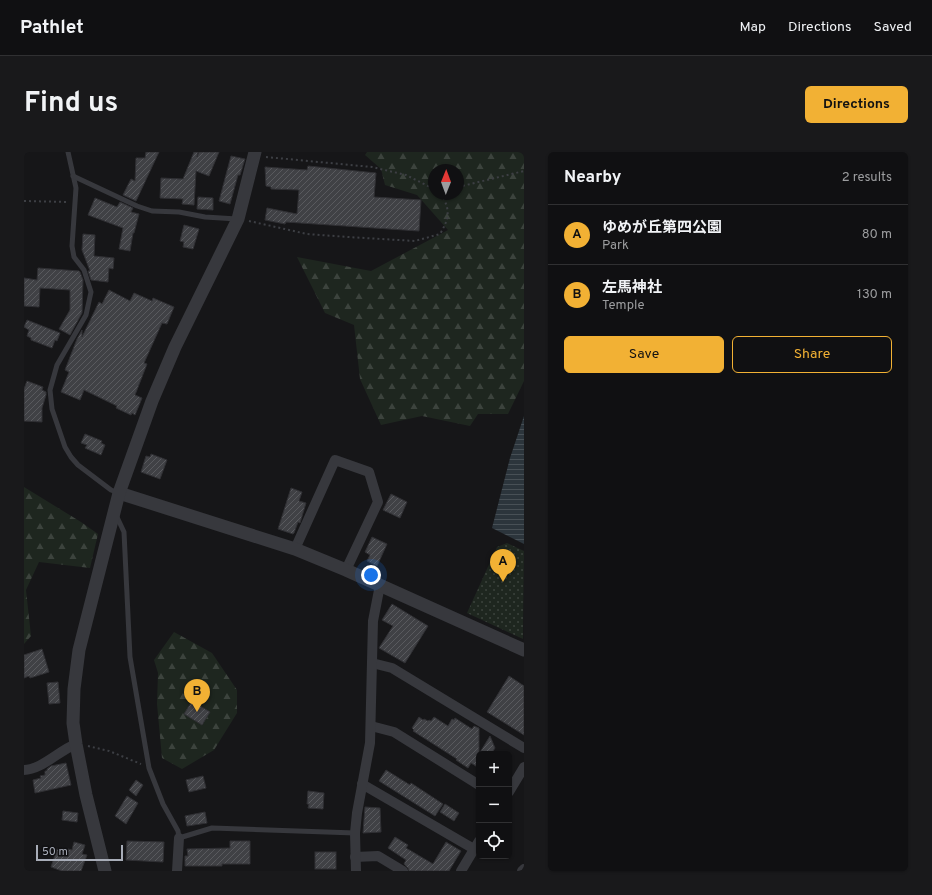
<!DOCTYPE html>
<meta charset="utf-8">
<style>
:root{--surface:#101012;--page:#19191b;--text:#f1f3f6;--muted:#9c9d9f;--line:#303032;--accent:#f2b134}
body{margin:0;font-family:Overpass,"Noto Sans JP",sans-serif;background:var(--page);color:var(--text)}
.controls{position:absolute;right:12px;bottom:12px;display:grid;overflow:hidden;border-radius:6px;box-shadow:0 1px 3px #0004}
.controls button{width:36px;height:36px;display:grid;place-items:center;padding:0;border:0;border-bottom:1px solid var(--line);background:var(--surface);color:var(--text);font:20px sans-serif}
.compass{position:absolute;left:404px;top:12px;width:36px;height:36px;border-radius:50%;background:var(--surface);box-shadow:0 1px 3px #0004;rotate:1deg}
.scale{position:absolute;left:12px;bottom:10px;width:87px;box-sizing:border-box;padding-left:4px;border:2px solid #a8adb8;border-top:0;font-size:11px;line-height:14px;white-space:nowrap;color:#a8adb8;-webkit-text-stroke:3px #111113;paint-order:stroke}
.you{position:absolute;left:347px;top:423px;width:14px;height:14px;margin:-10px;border:3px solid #fff;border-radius:50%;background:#1a73e8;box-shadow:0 0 0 6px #1a73e833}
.badge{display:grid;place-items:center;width:26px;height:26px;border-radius:50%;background:var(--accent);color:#111;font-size:13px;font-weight:700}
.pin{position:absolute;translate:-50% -33px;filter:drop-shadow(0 1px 2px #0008)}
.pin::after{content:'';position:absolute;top:21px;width:14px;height:12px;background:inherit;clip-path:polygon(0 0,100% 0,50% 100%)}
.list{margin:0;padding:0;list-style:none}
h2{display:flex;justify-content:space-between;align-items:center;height:52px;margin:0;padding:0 16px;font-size:17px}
h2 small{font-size:13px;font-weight:400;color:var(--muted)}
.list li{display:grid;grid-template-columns:26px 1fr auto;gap:12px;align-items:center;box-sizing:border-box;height:60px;padding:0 16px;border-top:1px solid var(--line)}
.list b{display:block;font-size:15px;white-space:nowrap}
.list p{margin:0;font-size:13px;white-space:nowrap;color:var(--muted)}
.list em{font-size:13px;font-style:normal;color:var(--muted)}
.actions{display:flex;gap:8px;padding:12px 16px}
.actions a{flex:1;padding:9px 0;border:1px solid var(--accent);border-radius:6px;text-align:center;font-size:14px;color:var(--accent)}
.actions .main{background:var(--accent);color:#111}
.icon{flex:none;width:22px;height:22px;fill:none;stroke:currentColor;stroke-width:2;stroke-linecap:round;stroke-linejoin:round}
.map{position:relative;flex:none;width:500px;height:719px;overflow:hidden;border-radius:6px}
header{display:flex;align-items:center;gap:24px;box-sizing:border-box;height:56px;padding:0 20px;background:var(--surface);border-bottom:1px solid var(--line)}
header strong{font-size:19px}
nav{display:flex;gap:22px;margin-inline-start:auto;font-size:14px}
.intro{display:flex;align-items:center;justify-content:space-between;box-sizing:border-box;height:96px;padding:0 24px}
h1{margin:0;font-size:28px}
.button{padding:10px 18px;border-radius:6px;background:var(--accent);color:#111;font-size:14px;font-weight:700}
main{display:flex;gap:24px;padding:0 24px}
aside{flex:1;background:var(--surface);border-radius:6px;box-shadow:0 1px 3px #0004}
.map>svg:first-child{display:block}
.forest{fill:url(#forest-firs);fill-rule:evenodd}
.park{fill:url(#park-dots)}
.water{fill:url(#water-rules)}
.building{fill:url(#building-hatch);stroke:#303034}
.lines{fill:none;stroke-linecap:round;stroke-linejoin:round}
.path{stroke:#3d3f44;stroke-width:2;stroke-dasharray:2 3;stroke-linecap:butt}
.service{stroke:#37383d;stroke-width:5}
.minor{stroke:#37383d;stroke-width:10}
.tertiary{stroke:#37383d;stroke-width:13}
</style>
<header>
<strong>Pathlet</strong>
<nav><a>Map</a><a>Directions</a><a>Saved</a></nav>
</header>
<div class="intro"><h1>Find us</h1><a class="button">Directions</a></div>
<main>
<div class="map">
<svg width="500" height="719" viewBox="0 0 500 719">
<defs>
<pattern id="forest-firs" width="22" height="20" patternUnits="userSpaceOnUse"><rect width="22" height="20" fill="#1e261f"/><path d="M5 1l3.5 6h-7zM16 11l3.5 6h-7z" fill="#3c433d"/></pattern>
<pattern id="park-dots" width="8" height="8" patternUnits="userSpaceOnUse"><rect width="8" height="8" fill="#1e261f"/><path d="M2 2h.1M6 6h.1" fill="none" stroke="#3c433d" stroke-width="1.8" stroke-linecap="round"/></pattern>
<pattern id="water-rules" width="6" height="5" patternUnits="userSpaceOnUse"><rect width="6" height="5" fill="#2c353c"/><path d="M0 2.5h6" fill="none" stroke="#485056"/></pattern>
<pattern id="building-hatch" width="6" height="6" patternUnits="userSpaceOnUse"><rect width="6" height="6" fill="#404145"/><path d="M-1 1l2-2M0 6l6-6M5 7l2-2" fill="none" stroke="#595a5e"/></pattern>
</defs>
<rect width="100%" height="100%" fill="#161618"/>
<!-- forest -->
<g class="forest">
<path d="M 343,0 L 500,0 L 500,229 L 484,262 L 454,262 L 446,274 L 398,264 L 357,273 L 336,227 L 330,173 L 301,161 L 273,105 L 347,119 L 424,78 L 393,43 L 361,33 L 357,17 L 341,3 ZM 410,18 L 434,18 L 434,42 L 410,42 Z"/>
<polygon points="0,335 57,370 74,382 66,416 15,410 2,438 7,484 0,492"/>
<polygon points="150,480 188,501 213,538 213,561 190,598 158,617 138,606 133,552 134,521 130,508"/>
</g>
<!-- park -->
<polygon class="park" points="483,391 500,399 499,487 443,461 473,395"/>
<!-- water -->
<polygon class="water" points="500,264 500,392 468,376 486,306"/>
<!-- building -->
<g class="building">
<polygon points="122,0 135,0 112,49 99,43 107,27 111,29 112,6 121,6"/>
<polygon points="170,0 174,0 173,5 175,0 195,0 185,24 172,19 170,53 158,52 159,47 136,46 137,26 159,27"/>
<polygon points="207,4 221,7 216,23 214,23 206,52 195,49"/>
<polygon points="284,14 352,21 350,45 397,48 395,79 262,70 261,72 241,68 243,56 273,62 275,38 247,37 247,35 242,34 241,15 283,18"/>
<polygon points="174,45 189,46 189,58 173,57"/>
<polygon points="71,46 93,55 96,50 109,56 107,60 115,62 110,81 109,81 106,99 95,97 99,76 64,63"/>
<polygon points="160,73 175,77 169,97 159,95 160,90 156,89"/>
<polygon points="59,82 71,83 70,104 90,106 89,117 85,116 84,130 67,128 64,119 66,119 58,98"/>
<polygon points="14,116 55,119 56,120 59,128 58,161 46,183 35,177 46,158 46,138 16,136 15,155 0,154 0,126 13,128"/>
<polygon points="85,138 106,149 110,141 128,149 129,146 150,155 143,172 138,171 120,211 123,212 111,243 118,246 111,263 108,261 107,263 92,256 93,254 60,238 56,248 37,240 45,220 41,218 53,187 58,178 58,185 75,150 78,152"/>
<polygon points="3,168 36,181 33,189 31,188 28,196 7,188 7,186 3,184 5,178 0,175"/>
<polygon points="3,229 19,235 18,238 22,240 22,243 18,256 18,270 0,269 0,237"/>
<polygon points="61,282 78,289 77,291 81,293 77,303 61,296 63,293 57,291"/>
<polygon points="127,302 143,308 136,327 117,320 122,304 126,305"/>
<polygon points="267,336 278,340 275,349 282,351 276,371 274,370 270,381 269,382 254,377"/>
<polygon points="367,342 383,350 376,366 359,358"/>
<polygon points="348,385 363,392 353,414 343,409 346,403 341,400"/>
<polygon points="368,452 404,474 381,511 355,496 369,474 358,468"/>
<polygon points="18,497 25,520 6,526 5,524 0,526 0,503"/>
<polygon points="485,524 500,534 500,583 463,560"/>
<polygon points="34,530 36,551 25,552 23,531"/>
<polygon points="168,549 186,560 178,573 160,562"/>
<polygon points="395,565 399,568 400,567 404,569 405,568 407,569 410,565 424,574 428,567 430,568 431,566 448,577 450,574 455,576 455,602 466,584 471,596 467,602 455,602 455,616 447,611 444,616 432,608 433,607 389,579 390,578 388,576"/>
<polygon points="42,611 47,633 11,641 9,628 17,626 16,624 21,623 21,619 23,619 23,617 27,614"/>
<polygon points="362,618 386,633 387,631 419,652 411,664 355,629"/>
<polygon points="179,624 182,636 165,640 162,628"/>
<polygon points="112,628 119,633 112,644 105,638"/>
<polygon points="284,639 300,641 299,657 284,656 285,652 283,652"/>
<polygon points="103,644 114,651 102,672 91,664"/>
<polygon points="421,652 435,661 430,669 416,660"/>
<polygon points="341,655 356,656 357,680 339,681"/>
<polygon points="39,659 54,661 53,670 38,668"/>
<polygon points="181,660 183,671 163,674 161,664"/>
<polygon points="371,685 384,693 382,696 409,712 422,690 437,699 425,719 385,719 384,716 380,712 382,708 364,696"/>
<polygon points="103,689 140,690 139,710 102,708"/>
<polygon points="206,689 226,689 226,712 198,712 198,714 161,714 161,704 164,704 163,697 206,696"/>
<polygon points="50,690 61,693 58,702 63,703 57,719 38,719 27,715 33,697 43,701 44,697 48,698"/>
<rect x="291" y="700" width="21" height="17"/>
</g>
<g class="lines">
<!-- path -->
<g class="path">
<polyline points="242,5 348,15 382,23 410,37"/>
<polyline points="434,35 500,19"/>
<polyline points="0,49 44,50"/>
<path d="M 225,69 L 283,82 L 324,85 L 391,89 L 416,82 C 425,67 427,58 417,42"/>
<polyline points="64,594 85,599 117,612"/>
</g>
<!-- service -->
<g class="service">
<polyline points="44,0 52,36 48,94 50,105 60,118 67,140 62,163 33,213 26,238 28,257 41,295 47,305 54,313 87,338 95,341"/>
<polyline points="49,24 113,54 128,59 155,60 181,65 213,67"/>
<polyline points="92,363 100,380 106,505 125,616 139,652 154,679 155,686 188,676 331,681"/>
</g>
<!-- minor -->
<g class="minor">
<polyline points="271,397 311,308 345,320 354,350 322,418"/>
<polyline points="348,511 368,516 500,596"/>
<polyline points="347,574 370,580 455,633"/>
<path d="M 0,618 C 17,618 36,598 52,592"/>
<polyline points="338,632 450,697"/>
<polyline points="485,640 500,615"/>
<polyline points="331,705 354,704 379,719"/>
<polyline points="153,719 155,686"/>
<polyline points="332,719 331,681 333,661 346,591 349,469 356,433"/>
<polyline points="437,719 455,689"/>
<polyline points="498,719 500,717"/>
</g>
<!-- tertiary -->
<g class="tertiary">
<polyline points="95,341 271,397 322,418 500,498"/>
<polyline points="81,719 62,643 52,592 49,571 50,537 55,498 95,341 128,249 151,195 214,67 231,0"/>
</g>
</g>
</svg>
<div class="controls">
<button>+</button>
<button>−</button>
<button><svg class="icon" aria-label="locate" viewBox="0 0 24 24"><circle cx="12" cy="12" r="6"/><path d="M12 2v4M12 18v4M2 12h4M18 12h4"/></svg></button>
</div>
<svg class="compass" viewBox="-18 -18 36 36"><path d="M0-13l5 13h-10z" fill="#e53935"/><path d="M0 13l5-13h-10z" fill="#9c9d9f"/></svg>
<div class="scale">50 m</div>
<div class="you"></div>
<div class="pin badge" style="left:479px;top:430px">A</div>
<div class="pin badge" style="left:173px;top:560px">B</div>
</div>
<aside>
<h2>Nearby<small>2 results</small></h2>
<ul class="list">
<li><span class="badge">A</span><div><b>ゆめが丘第四公園</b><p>Park</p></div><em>80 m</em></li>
<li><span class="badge">B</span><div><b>左馬神社</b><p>Temple</p></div><em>130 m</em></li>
</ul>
<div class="actions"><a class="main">Save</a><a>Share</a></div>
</aside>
</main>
